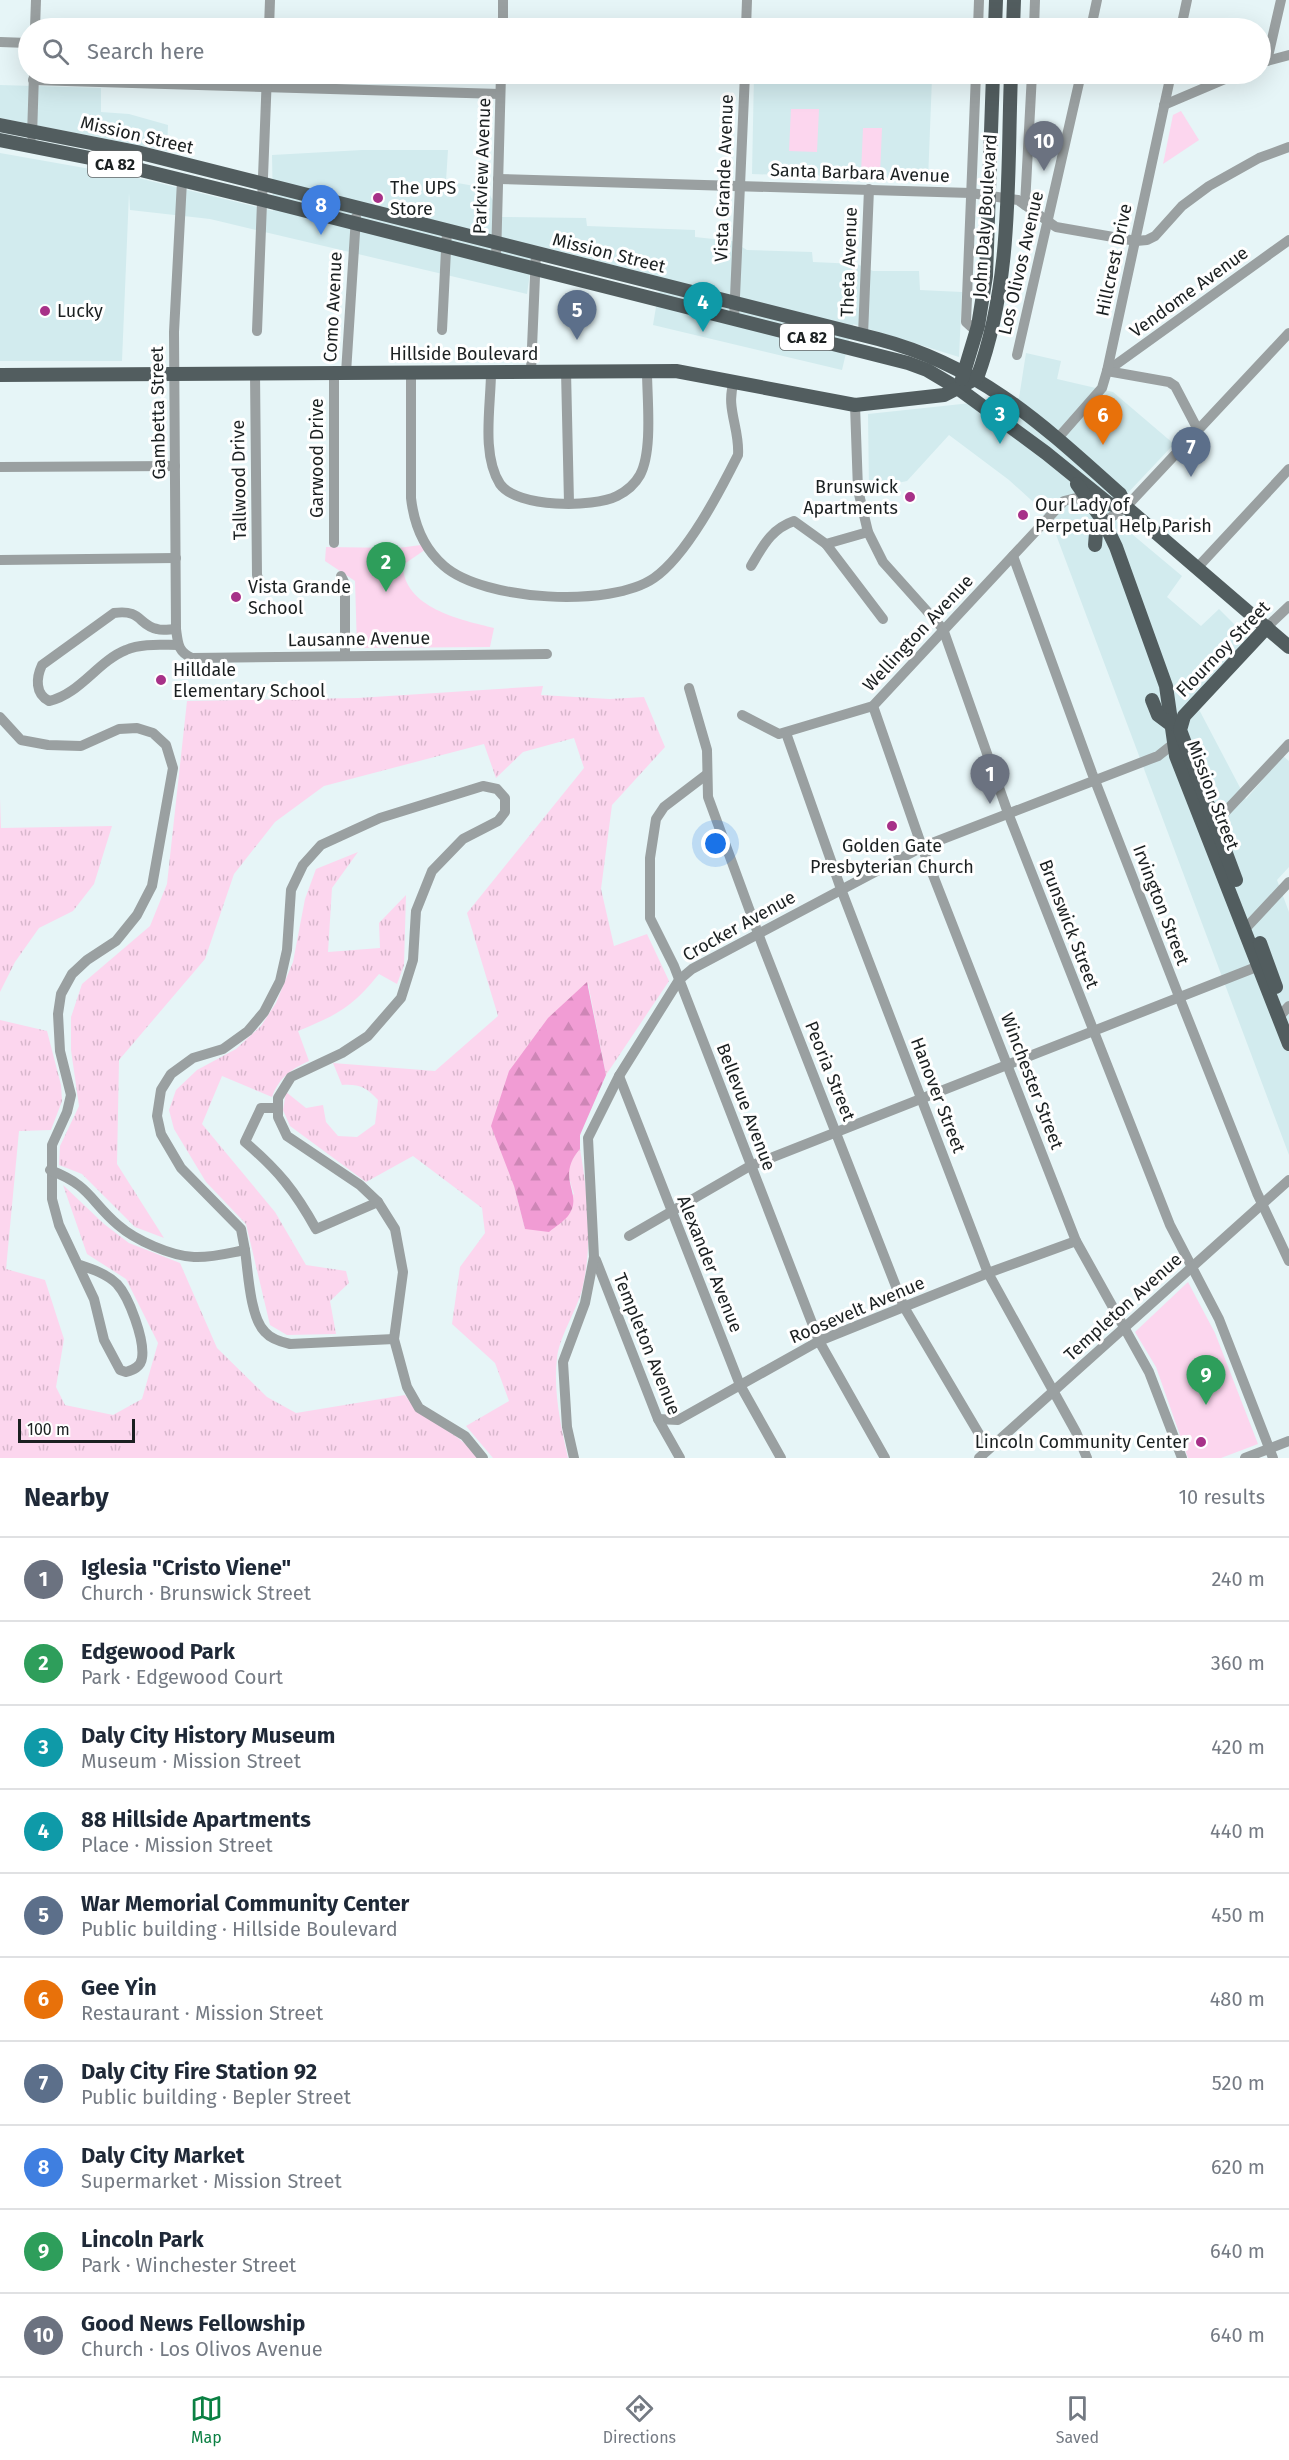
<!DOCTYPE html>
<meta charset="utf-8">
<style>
:root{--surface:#fff;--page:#f6f6f7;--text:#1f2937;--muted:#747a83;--line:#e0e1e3;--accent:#0b8043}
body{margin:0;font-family:"Fira Sans",sans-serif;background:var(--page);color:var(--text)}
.scale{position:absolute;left:18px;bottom:15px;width:117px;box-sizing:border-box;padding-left:6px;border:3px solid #1b2021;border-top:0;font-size:16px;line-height:21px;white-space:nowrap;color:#1b2021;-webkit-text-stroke:4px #fff;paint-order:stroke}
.you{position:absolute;left:716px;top:844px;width:21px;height:21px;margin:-15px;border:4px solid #fff;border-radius:50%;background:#1a73e8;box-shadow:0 0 0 9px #1a73e833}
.badge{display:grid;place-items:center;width:39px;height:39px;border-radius:50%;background:var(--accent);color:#fff;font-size:20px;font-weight:700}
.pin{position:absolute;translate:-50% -50px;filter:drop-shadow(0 2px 3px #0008)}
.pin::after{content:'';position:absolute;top:32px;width:21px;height:18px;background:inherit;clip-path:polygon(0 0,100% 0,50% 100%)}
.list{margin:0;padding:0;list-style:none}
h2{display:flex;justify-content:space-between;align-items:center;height:78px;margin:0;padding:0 24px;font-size:26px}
h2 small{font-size:20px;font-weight:400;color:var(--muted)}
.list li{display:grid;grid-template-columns:39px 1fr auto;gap:18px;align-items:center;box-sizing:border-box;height:84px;padding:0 24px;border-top:2px solid var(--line)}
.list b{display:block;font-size:22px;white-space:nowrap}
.list p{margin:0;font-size:20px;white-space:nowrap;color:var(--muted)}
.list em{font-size:20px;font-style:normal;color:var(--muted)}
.icon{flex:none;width:33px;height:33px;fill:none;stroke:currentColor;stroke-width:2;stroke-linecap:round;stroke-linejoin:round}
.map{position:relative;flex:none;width:1289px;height:1458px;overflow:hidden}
.search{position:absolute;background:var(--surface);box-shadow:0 6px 24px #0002;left:18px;right:18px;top:18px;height:66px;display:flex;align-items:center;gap:15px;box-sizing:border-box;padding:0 21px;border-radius:33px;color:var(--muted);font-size:22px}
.sheet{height:918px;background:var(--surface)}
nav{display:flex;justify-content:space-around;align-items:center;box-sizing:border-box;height:84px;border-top:2px solid var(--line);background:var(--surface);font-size:16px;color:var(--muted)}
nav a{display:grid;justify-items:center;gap:3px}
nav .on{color:var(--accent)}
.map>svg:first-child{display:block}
.built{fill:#d2ebee}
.grass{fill:url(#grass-tufts)}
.forest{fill:url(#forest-firs)}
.park{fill:#fcd6ee}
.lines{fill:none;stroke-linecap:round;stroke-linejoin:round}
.minor{stroke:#9aa0a1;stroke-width:10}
.major{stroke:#525d5f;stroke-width:14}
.poi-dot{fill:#a73188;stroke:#fff;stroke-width:2}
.labels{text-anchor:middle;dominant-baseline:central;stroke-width:6;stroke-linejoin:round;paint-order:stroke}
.shield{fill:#fff;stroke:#5f6364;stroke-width:1.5}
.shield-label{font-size:16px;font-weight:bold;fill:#1b2021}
.street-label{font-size:18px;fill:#1b2021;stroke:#fff}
.poi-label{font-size:18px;fill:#1b2021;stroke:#fff;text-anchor:start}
</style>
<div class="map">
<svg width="1289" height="1458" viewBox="0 0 1289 1458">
<defs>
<pattern id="grass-tufts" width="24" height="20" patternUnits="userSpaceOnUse" patternTransform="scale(1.5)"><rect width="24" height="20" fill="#fcd6ee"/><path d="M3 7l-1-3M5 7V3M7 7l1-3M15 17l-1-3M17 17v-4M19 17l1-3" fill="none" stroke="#d7b7cc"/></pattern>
<pattern id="forest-firs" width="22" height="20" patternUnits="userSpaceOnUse" patternTransform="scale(1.5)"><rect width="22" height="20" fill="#f19cd4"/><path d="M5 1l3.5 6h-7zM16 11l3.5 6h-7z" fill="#ce86b6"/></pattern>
</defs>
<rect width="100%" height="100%" fill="#e6f5f7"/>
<!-- built -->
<g class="built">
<polygon points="754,74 932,78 928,180 752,174"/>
<polygon points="0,85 101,88 101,112 129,114 168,125 167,151 0,118"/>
<polygon points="362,150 448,150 446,181 486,188 502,217 586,218 587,226 695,230 695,237 732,241 747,250 812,252 813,262 857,264 873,271 919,271 920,290 962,292 959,357 853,324 842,370 653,325 661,277 534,245 527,294 210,219 130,210 129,193 122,361 0,361 0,153 130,176 273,211 272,155"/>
<polygon points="1026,353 1061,361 1057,379 1113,392 1174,444 1108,514 1182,576 1167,597 1201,626 1219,609 1248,638 1194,700 1246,799 1283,756 1289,761 1289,867 1277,880 1289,912 1289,1155 1052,524 1042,510 1009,480 949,435 907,481 869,489 868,414 1019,398"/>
</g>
<!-- grass -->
<g class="grass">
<path d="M 543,686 L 541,695 L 610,699 L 644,697 L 665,747 L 612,805 L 601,889 L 614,946 L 647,934 L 669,981 L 606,1075 L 588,983 L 514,1186 L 525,1229 L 574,1194 C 567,1173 565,1166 580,1149 C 588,1195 593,1244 582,1290 C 576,1311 559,1338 557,1358 C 553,1391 561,1427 568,1458 L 493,1458 L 466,1426 L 509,1401 L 495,1363 L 452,1324 L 460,1267 L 485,1233 L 482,1208 L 413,1156 L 366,1182 L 290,1126 L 283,1110 L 286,1092 L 306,1108 L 323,1105 L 326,1122 L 338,1136 L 357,1137 L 375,1124 L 378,1100 C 366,1087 359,1084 342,1085 L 333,1063 L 435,1071 L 498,1016 L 467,913 L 584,768 L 574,738 L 523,752 L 496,778 L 484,744 L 324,786 L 275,822 L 234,874 L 205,959 L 119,1060 L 117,1164 L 164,1238 L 135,1227 L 82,1174 L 59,1165 L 60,1146 L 79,1106 L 71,1050 L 71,1017 L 82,984 L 150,926 L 167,884 L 187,701 L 358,698 Z"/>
<polygon points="0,798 1,828 112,826 94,884 73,911 39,928 15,962 0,992"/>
<path d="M 358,852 L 332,888 L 328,952 L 380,948 L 379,923 L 406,895 L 404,965 L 397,984 L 379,974 C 351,1008 339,1014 298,1031 L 309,1061 C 291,1069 279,1078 272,1097 L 222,1076 L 202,1124 L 275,1212 L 306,1265 L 346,1271 L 349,1283 L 330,1301 L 336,1334 L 287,1335 L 270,1325 L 246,1224 L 206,1182 L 174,1129 L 169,1110 L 176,1090 L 197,1070 L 236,1049 L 261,1026 L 276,1003 L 293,962 L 305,899 L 316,869 Z"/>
<path d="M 0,1020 L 47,1031 L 61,1085 L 62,1101 L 51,1130 L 19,1131 L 6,1269 L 45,1280 L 64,1339 L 56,1387 L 65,1405 L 113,1415 L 142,1399 L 158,1343 L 126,1279 L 87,1254 L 63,1185 L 104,1224 L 129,1243 L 180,1263 L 217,1348 L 267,1397 L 296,1413 L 405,1395 C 424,1424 459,1430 478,1458 L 0,1458 Z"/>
</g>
<!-- forest -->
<path class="forest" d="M 587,982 L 606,1075 L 580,1135 L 580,1149 C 554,1179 585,1194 568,1216 C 563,1222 555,1227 549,1232 L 525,1229 L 514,1186 L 491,1126 L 509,1071 L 548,1018 Z"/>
<!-- park -->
<g class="park">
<polygon points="791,109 819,109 817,152 789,151"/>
<polygon points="1181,111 1199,140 1163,164 1173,115"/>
<polygon points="863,128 882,128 880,175 861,174"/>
<path d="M 421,545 L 426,549 L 403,565 C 403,608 462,620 494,628 L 490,647 L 357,648 L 355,581 L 325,561 L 326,547 L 398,548 Z"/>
<polygon points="1188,1282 1215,1333 1258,1444 1221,1458 1188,1458 1156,1367 1135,1332"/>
</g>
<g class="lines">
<!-- minor -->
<g class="minor">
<polyline points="35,28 36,0"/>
<polyline points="269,28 270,0"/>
<polyline points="503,28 503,0"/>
<polyline points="746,28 747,0"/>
<polyline points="978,28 979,0"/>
<polyline points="1034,28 1035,0"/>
<polyline points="1091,28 1097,0"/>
<polyline points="1181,28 1187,0"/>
<polyline points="0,42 28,43"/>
<polyline points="1267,61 1281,0"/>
<polyline points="1263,62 1289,55"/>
<polyline points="33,80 500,94"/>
<polyline points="1164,105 1237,74"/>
<polyline points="32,136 34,74"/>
<polyline points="498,179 971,193 1018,200 1056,227 1136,241 1147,240 1155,236 1182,206 1209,186 1259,158 1289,147"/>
<path d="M 182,181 L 174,332 L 176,629 C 178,644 178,652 192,658 L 547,654"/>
<polyline points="1025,205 1032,74"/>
<polyline points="496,259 501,74"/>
<polyline points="734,319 745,74"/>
<polyline points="442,330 447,230"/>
<polyline points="257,331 267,74"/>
<polyline points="976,331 966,322 976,74"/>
<polyline points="863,335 869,189"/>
<polyline points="1017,355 1081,74"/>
<polyline points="531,371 536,253"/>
<polyline points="566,371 569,503"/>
<polyline points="1107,371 1289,240"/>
<polyline points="1107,371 1169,382 1175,386 1197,428"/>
<path d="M 411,372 L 411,498 C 414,524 423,548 444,566 C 484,601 611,608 654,578 C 687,555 720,491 738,455 C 740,429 725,407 734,382"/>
<path d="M 491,372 C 491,405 481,454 500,484 C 517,508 593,508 617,496 C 627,491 635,484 640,475 C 653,451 647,398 647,371"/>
<polyline points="255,373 257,575 261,586"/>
<polyline points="334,373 334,543"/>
<polyline points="346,373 356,217"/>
<polyline points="855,405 858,490 868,532 883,562 943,629 1008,813 1170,1225 1219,1319 1273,1458"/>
<polyline points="1058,438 1102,388 1107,371 1171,74"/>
<polyline points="0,467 175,466"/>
<polyline points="1104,522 1126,507 1289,333"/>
<polyline points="826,544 883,619"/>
<polyline points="1013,556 1092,773 1180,999 1257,1193 1289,1261"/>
<polyline points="0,560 176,558"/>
<path d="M 751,566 C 763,546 771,529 794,521 L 826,544 L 868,532"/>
<polyline points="1197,568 1289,469"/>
<polyline points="341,576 345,584 345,656"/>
<polyline points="1267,627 1289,606"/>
<path d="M 176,629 C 170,629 163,631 157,629 C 138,625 142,609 114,613 L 42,665 C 36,678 35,694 49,701 C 80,694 98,661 126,650 C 142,643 161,645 178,645"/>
<polyline points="689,688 707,750 708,797 762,944 904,1307 988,1449"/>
<polyline points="873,706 922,847 1076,1241 1149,1372 1182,1458"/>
<polyline points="742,715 779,734 873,706 1064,501 1076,498 1090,503"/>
<path d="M 0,717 L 21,740 L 48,745 L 81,746 L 119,729 L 137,728 L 153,733 L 166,745 L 173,768 L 152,886 L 137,915 L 116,941 L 87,960 L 72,974 L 61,994 L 58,1014 L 60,1051 L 71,1095 L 67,1112 L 52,1145 L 52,1199 L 59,1225 L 94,1299 L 104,1340 L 120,1370 L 126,1372 C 133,1370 141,1367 142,1358 C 145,1340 129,1297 117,1284 C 107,1274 92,1269 80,1265"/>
<polyline points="786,733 841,889 988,1273 1076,1432 1087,1458"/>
<polyline points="706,775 664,807 656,819 650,858 650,918 674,966 819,1341 885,1458"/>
<polyline points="1211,827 1289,744"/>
<polyline points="1245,929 1289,882"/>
<polyline points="1278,1018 1289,1006"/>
<polyline points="619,1076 740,1385 781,1458"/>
<path d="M 278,1108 L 261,1108 L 245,1142 C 278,1170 295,1191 316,1229 L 378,1202"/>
<path d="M 50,1170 C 91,1186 89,1200 118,1225 C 135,1240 171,1256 194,1257 C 211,1258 229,1253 245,1250 C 248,1271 250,1318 265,1332 C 271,1339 281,1342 290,1344 L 394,1339"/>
<polyline points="629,1236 750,1166 1264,964"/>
<polyline points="245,1250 241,1229 181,1168 161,1134 157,1116 161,1090 171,1074 193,1058 223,1049 248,1031 264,1012 280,981 287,950 291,890 303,865 321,845 380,818 483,786 497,789 505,798 505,812 498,821 463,839 432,871 416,911 413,960 401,998 368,1036 342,1053 291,1077 278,1098 278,1117 287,1136 360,1185 378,1202 395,1229 403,1272 394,1339 407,1387 419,1408 465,1436 483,1458"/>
<polyline points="596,1260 658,1419 680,1458"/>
<polyline points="658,1419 678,1420 819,1341 988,1273 1076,1241"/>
<polyline points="574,1458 567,1427 563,1362 585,1303 594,1257 588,1138 619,1076 679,980 692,969 922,847 1158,756 1177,741"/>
<polyline points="979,1458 1289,1180"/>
<polyline points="1245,1458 1289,1441"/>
</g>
<!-- major -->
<g class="major">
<polyline points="995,28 996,0"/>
<polyline points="1013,28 1014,0"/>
<path d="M 0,125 L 137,152 L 878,339 C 981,366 1043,425 1120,494 L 1126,507 L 1289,647"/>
<polyline points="0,140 100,160 263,200 908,363 927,370 959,389 1046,453 1109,504 1126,507"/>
<path d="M 0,375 L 676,371 L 855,405 L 944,395 L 977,378 C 1013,281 1007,175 1011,74"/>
<polyline points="962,379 978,326 986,276 993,74"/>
<polyline points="1077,484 1104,522 1116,547 1166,686 1176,756 1289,1044"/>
<polyline points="1095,545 1096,533 1104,522"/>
<polyline points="1152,700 1158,715 1170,724"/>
<polyline points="1236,880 1180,730 1184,716 1267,627"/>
<polyline points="1260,943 1276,987"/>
</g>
</g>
<!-- markers -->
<g class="poi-dot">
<circle cx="378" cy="198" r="6"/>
<circle cx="45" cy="311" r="6"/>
<circle cx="910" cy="497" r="6"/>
<circle cx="1023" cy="515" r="6"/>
<circle cx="236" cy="597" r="6"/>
<circle cx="161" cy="680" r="6"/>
<circle cx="892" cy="826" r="6"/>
<circle cx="1201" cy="1442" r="6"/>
</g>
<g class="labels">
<!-- shield labels -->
<g class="shield">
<rect x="88" y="151" width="54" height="26" rx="4.5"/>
<rect x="780" y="324" width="54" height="26" rx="4.5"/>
</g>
<g class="shield-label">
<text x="115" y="164">CA 82</text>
<text x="807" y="337">CA 82</text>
</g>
<!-- street labels -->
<g class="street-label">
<text transform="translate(137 135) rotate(13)">Mission Street</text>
<text transform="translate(482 166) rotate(-88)">Parkview Avenue</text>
<text transform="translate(860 173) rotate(2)">Santa Barbara Avenue</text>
<text transform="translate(724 178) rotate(-88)">Vista Grande Avenue</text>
<text transform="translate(985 216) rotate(-86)">John Daly Boulevard</text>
<text transform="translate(609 253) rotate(14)">Mission Street</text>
<text transform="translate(1114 260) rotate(-78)">Hillcrest Drive</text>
<text transform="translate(849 262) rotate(-88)">Theta Avenue</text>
<text transform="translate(1021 263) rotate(-77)">Los Olivos Avenue</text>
<text transform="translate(1189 292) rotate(-36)">Vendome Avenue</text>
<text transform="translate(333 307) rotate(-87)">Como Avenue</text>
<text x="464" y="354">Hillside Boulevard</text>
<text transform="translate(158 413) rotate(-91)">Gambetta Street</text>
<text transform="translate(317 458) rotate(-90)">Garwood Drive</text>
<text transform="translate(239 480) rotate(-91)">Tallwood Drive</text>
<text transform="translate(918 633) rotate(-47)">Wellington Avenue</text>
<text transform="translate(359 639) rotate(-1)">Lausanne Avenue</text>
<text transform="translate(1223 649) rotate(-46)">Flournoy Street</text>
<text transform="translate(1213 795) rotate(69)">Mission Street</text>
<text transform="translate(1161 905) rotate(69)">Irvington Street</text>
<text transform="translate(1069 924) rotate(69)">Brunswick Street</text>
<text transform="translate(739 926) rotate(-29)">Crocker Avenue</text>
<text transform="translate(830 1071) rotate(68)">Peoria Street</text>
<text transform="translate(1032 1081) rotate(69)">Winchester Street</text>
<text transform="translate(938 1095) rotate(69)">Hanover Street</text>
<text transform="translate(746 1107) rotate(69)">Bellevue Avenue</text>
<text transform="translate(710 1264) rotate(68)">Alexander Avenue</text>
<text transform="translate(1123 1307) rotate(-42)">Templeton Avenue</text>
<text transform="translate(857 1310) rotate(-23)">Roosevelt Avenue</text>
<text transform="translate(647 1344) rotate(68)">Templeton Avenue</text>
</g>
<!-- poi labels -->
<g class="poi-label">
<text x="390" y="188">The UPS<tspan x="390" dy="21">Store</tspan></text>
<text x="57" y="311">Lucky</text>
<text x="898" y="487" text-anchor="end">Brunswick<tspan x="898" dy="21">Apartments</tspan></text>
<text x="1035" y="505">Our Lady of<tspan x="1035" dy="21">Perpetual Help Parish</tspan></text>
<text x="248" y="587">Vista Grande<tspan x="248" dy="21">School</tspan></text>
<text x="173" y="670">Hilldale<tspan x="173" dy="21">Elementary School</tspan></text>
<text x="892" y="846" text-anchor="middle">Golden Gate<tspan x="892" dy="21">Presbyterian Church</tspan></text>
<text x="1189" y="1442" text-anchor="end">Lincoln Community Center</text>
</g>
</g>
</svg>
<div class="scale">100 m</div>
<div class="you"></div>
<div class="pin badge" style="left:990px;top:804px;background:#6b7280">1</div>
<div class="pin badge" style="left:386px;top:592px;background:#2e9e5b">2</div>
<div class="pin badge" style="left:1000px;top:444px;background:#0f9aa8">3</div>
<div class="pin badge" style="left:703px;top:332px;background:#0f9aa8">4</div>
<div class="pin badge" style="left:577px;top:340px;background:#5c6f8a">5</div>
<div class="pin badge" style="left:1103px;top:445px;background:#e8710a">6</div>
<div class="pin badge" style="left:1191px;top:477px;background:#5c6f8a">7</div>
<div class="pin badge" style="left:321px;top:235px;background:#3f7fe0">8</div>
<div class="pin badge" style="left:1206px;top:1405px;background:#2e9e5b">9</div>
<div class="pin badge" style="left:1044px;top:171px;background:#6b7280">10</div>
<div class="search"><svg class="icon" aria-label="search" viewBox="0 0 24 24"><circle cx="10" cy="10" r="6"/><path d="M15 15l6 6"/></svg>Search here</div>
</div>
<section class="sheet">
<h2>Nearby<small>10 results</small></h2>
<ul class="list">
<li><span class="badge" style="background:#6b7280">1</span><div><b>Iglesia &quot;Cristo Viene&quot;</b><p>Church · Brunswick Street</p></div><em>240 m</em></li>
<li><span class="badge" style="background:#2e9e5b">2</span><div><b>Edgewood Park</b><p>Park · Edgewood Court</p></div><em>360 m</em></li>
<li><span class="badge" style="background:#0f9aa8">3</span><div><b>Daly City History Museum</b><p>Museum · Mission Street</p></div><em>420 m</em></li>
<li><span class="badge" style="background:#0f9aa8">4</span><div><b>88 Hillside Apartments</b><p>Place · Mission Street</p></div><em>440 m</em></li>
<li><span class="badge" style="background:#5c6f8a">5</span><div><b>War Memorial Community Center</b><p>Public building · Hillside Boulevard</p></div><em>450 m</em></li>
<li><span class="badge" style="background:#e8710a">6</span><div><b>Gee Yin</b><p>Restaurant · Mission Street</p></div><em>480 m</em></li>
<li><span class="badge" style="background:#5c6f8a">7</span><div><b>Daly City Fire Station 92</b><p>Public building · Bepler Street</p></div><em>520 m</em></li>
<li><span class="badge" style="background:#3f7fe0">8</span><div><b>Daly City Market</b><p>Supermarket · Mission Street</p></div><em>620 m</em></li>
<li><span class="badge" style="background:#2e9e5b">9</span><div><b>Lincoln Park</b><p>Park · Winchester Street</p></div><em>640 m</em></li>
<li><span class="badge" style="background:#6b7280">10</span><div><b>Good News Fellowship</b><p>Church · Los Olivos Avenue</p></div><em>640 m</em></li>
</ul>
</section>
<nav>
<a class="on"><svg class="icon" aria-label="map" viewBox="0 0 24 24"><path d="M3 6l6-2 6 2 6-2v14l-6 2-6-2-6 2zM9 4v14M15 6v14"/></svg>Map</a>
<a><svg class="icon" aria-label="directions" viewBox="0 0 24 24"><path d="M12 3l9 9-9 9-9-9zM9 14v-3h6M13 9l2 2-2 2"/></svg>Directions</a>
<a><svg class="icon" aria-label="saved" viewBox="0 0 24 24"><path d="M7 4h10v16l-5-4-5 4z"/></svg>Saved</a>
</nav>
